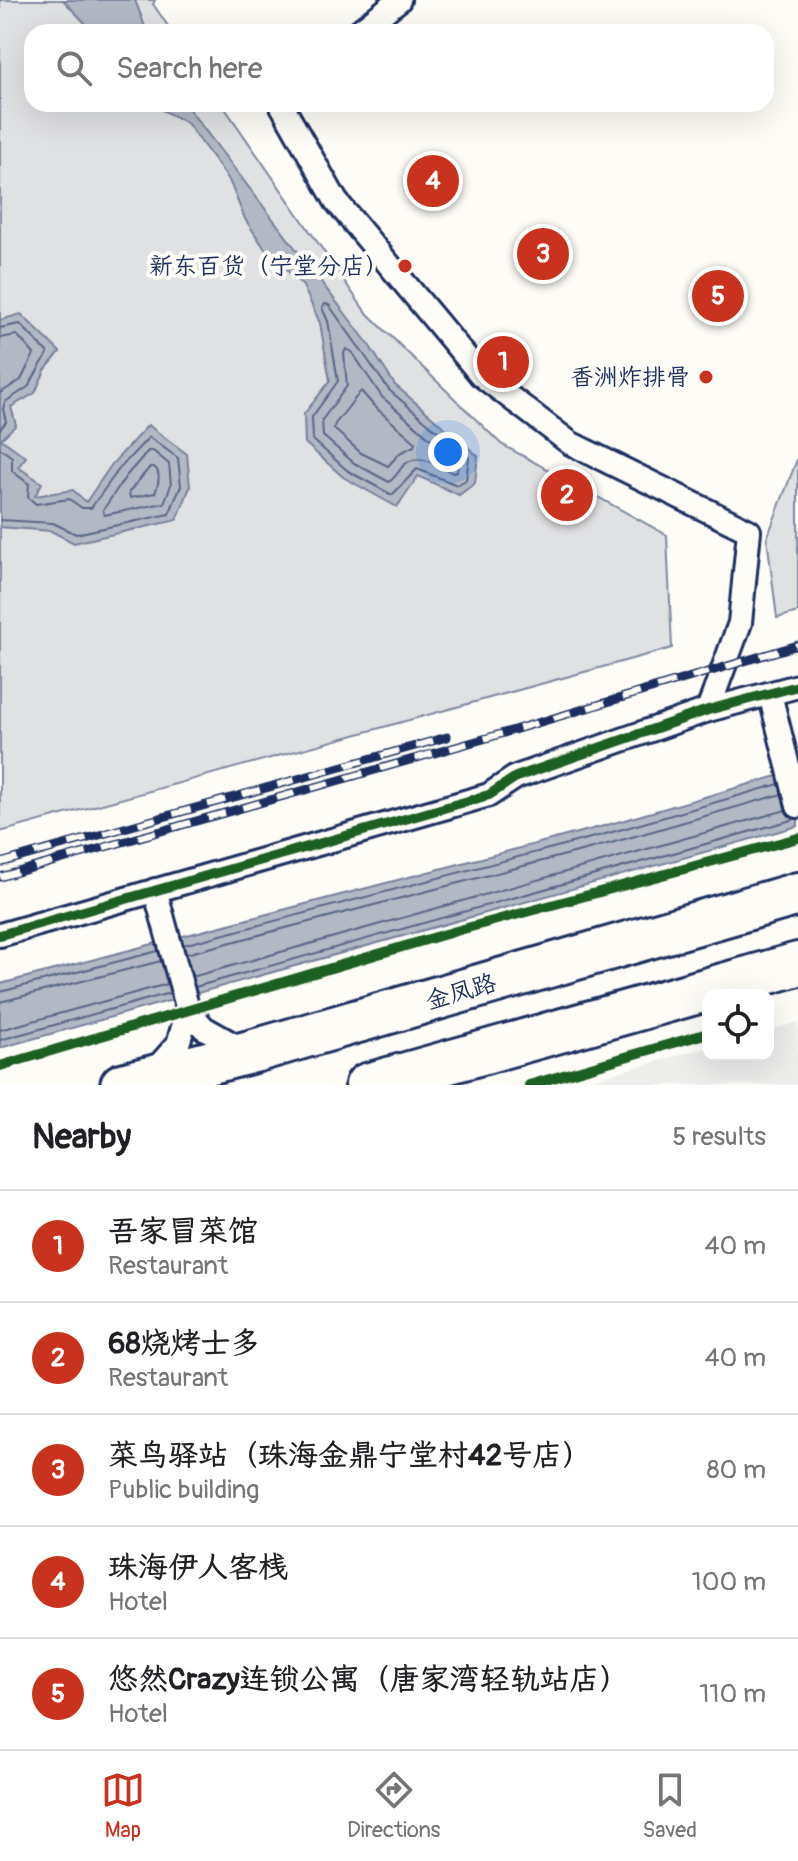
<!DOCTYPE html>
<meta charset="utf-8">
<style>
:root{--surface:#fff;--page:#f6f6f6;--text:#202124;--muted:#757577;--line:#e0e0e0;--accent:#c8321e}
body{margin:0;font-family:Pangolin,"LXGW WenKai TC",sans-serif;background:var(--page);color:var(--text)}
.controls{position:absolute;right:24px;bottom:24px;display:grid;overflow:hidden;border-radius:16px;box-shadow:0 8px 32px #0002}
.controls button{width:72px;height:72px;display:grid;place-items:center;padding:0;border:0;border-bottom:2px solid var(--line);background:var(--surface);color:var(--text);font:40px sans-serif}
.you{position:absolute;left:448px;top:452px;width:28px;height:28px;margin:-20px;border:6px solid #fff;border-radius:50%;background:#1a73e8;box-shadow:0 0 0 12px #1a73e833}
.badge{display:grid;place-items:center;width:52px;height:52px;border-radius:50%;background:var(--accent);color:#fff;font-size:26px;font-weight:700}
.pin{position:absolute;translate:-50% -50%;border:4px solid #fff;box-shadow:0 2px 8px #0006}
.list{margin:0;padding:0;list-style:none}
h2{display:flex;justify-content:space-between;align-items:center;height:104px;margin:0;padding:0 32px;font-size:34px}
h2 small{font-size:26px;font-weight:400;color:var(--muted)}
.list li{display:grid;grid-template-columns:52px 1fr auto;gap:24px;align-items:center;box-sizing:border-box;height:112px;padding:0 32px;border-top:2px solid var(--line)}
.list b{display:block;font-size:30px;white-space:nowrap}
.list p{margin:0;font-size:26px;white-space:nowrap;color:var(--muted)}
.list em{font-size:26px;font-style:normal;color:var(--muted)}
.icon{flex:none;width:44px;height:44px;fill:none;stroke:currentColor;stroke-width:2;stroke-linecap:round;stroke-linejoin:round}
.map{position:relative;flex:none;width:798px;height:1085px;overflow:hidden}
.search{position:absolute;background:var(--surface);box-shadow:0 8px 32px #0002;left:24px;right:24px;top:24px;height:88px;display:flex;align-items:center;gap:20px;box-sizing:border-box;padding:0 28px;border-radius:24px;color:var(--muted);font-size:30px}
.sheet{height:664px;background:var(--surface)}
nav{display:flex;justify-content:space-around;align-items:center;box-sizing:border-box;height:112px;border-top:2px solid var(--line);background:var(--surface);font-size:22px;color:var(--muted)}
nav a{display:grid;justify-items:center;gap:4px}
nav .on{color:var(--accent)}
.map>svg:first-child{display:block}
.built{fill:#edeeec}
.green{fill:#e0e1e3;stroke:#7e88a0;stroke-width:2}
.water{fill:#b3b8c5;stroke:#76819c;stroke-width:2}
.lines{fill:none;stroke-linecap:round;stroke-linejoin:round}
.shore{stroke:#586687;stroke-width:2}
.street-casing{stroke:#1b2f5e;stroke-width:28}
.highway-casing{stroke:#1b2f5e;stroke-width:48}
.street{stroke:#fdfcf7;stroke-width:22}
.highway{stroke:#fdfcf7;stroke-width:42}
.rail-casing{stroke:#1b2f5e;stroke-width:9}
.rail{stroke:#fdfcf7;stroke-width:6;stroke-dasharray:18;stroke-linecap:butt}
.cycleway-casing{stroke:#fdfcf7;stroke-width:15}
.cycleway{stroke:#1b5e20;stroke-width:10}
.poi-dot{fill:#c8321e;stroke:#fdfcf7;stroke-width:3}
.labels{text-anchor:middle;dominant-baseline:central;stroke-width:8;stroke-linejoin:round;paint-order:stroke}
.poi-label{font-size:24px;fill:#1b2f5e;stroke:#fdfcf7;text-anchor:end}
.street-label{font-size:24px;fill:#1b2f5e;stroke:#fdfcf7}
</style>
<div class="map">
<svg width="798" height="1085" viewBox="0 0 798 1085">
<rect width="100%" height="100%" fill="#fdfcf7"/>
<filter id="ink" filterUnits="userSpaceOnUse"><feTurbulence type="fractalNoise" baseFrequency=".0125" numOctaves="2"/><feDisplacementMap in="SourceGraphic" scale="16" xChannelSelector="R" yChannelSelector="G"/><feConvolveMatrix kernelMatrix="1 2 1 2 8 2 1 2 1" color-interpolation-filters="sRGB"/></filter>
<g filter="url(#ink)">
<!-- built -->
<polygon class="built" points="798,1022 798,1085 571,1085 708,1047 708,1055 768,1055 768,1031"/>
<!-- green -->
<g class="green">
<polygon points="0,0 155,0 153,4 172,32 32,32 32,104 222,104 365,311 501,444 667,535 672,648 0,832"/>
<polygon points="798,457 798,612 777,618 767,538"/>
</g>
<!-- water -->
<g class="water">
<polygon points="63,0 135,0 147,32 88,32 85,23"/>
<polygon points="151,104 185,104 367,342 395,385 478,456 475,483 459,495 418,476 397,507 343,477 305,443 304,414 330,381 320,323 303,286 265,249 245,219 229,180 187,123"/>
<polygon points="21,314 60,352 45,370 35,393 11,407 16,425 1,439 26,457 18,467 42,483 35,496 73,490 86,502 112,464 148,425 187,454 190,487 177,520 74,543 51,531 0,527 0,320"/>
<polygon points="798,770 798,826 0,1048 0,984 600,827"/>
</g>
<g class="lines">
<!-- shore -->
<g class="shore">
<polygon points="325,304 329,305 389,390 469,458 466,480 457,485 417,469 392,495 348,471 313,440 312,417 338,381 328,321 322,308"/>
<polyline points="0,328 20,324 48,353 28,387 5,402 3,409 6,422 0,429"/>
<polyline points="0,338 17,335 34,354 21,380 0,393"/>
<path d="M 346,349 L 352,352 L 382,397 L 458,462 L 457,472 L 453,473 C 437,465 417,450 402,467 C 397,474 395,478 389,482 L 354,463 L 323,436 L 322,420 L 347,386 L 344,353 Z"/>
<polygon points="361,391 375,407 415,442 414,446 400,453 388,466 361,453 334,429 335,424"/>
<polyline points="0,448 12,457 12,471 29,484 28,497 36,504 69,499 82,508 91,508 119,469 149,437 178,458 181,486 169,514 76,534 53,523 0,520"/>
<polygon points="148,451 153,451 169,464 171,485 164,503 104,515 103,510 126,476"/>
<path d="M 150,467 L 154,467 C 162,473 158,485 155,493 L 130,498 L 129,492 Z"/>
<polyline points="183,945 602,835 779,784"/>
<polyline points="186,954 604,845 782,794"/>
<polyline points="192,977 786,810"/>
<polyline points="195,987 795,819"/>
<polyline points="0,992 158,951"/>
<polyline points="0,1002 161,961"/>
<polyline points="0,1030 167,984"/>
<polyline points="0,1040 170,993"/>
</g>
<!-- street casing -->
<g class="street-casing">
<g id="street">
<polyline points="358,32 399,0"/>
<polyline points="281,104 336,201 481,375 570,443 749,531 740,623 708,710"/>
<polyline points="770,694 798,806"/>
<polyline points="155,890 188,1010 204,1028 236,1046 245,1049"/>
<polyline points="0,935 489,795 516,777 708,710 798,686"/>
<polyline points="154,1071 178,1044 188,1010"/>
</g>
</g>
<!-- highway casing -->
<g class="highway-casing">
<g id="highway">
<polyline points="122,1085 254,1051 798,894"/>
<polyline points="367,1085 798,964"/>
</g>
</g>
<!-- street -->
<use href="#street" class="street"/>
<!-- highway -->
<use href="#highway" class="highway"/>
<!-- rail casing -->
<g class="rail-casing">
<g id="rail">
<polyline points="0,863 447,737"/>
<polyline points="0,877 487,738 798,645"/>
</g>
</g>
<!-- rail -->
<use href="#rail" class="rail"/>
<!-- cycleway casing -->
<g class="cycleway-casing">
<g id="cycleway">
<polyline points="0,935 489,795 516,777 708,710 798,686"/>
<polyline points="0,1066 456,931 798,838"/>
<polyline points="529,1085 708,1033"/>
</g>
</g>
<!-- cycleway -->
<use href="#cycleway" class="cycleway"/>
</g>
</g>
<!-- markers -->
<g class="poi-dot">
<circle cx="405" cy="266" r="8"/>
<circle cx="706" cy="377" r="8"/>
</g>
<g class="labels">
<!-- poi labels -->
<g class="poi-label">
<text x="389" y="266">新东百货（宁堂分店）</text>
<text x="690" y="377">香洲炸排骨</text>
</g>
<!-- street labels -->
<g class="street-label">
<text transform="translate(461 992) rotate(-16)">金凤路</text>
</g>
</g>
</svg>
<div class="controls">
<button><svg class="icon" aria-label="locate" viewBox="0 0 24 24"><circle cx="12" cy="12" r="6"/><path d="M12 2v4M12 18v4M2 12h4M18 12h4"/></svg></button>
</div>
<div class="you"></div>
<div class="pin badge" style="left:503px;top:362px">1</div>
<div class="pin badge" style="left:567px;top:495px">2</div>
<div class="pin badge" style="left:543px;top:254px">3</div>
<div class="pin badge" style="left:433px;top:181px">4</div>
<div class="pin badge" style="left:718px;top:296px">5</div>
<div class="search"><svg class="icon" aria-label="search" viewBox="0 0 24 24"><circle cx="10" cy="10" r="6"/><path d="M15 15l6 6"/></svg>Search here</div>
</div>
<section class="sheet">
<h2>Nearby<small>5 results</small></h2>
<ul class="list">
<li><span class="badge">1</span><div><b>吾家冒菜馆</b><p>Restaurant</p></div><em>40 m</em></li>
<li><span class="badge">2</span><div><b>68烧烤士多</b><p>Restaurant</p></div><em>40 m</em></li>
<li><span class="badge">3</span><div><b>菜鸟驿站（珠海金鼎宁堂村42号店）</b><p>Public building</p></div><em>80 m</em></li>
<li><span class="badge">4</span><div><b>珠海伊人客栈</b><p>Hotel</p></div><em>100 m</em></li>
<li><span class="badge">5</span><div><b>悠然Crazy连锁公寓（唐家湾轻轨站店）</b><p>Hotel</p></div><em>110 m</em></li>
</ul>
</section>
<nav>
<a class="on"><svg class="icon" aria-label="map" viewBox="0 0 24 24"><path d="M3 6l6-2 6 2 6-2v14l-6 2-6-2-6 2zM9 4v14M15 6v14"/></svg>Map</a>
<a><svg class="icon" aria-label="directions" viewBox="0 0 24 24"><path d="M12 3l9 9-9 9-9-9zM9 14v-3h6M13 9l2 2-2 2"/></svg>Directions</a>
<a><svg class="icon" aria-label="saved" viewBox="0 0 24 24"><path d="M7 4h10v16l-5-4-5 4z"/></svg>Saved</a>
</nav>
